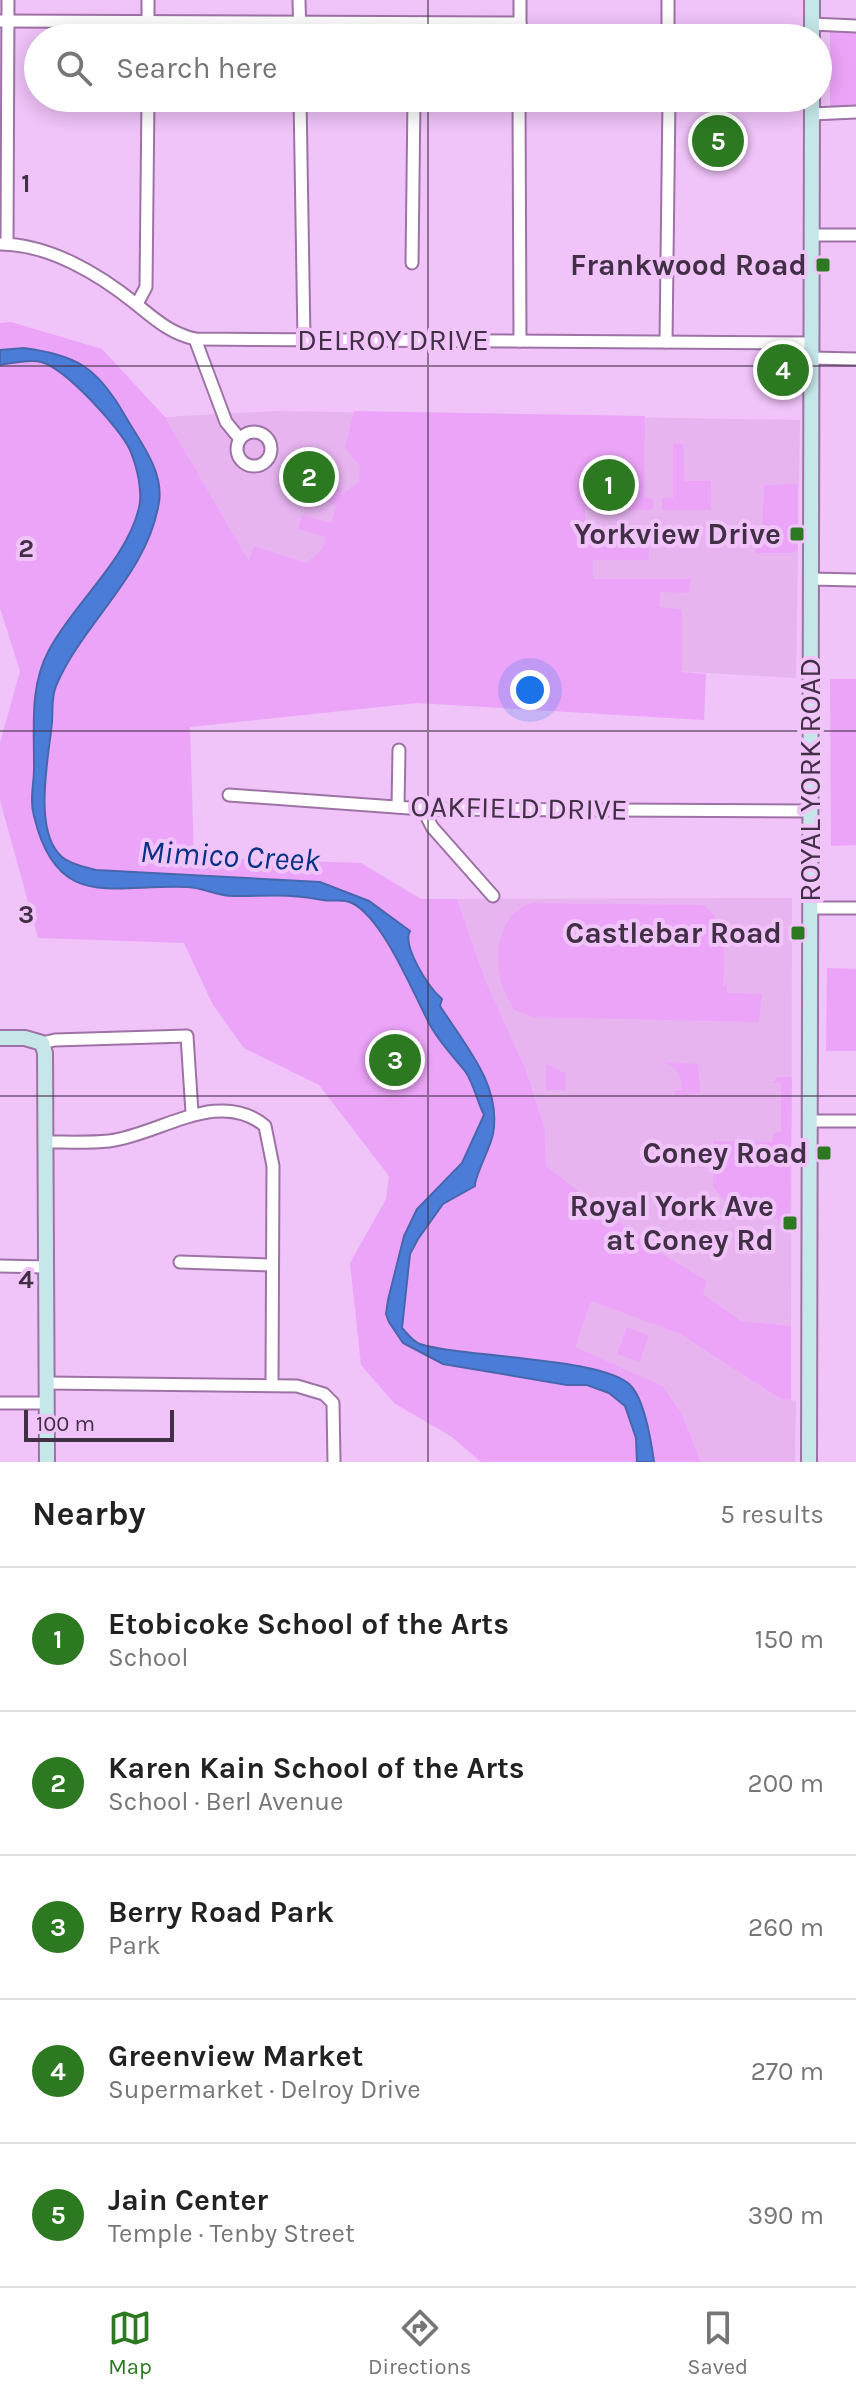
<!DOCTYPE html>
<meta charset="utf-8">
<style>
:root{--surface:#fff;--page:#f2f2f2;--text:#222;--muted:#767676;--line:#e0e0e0;--accent:#2c7921}
body{margin:0;font-family:Karla,sans-serif;background:var(--page);color:var(--text)}
.scale{position:absolute;left:24px;bottom:20px;width:150px;box-sizing:border-box;padding-left:8px;border:4px solid #412f45;border-top:0;font-size:22px;line-height:28px;white-space:nowrap;color:#412f45;-webkit-text-stroke:6px #f0c3f9;paint-order:stroke}
.you{position:absolute;left:530px;top:690px;width:28px;height:28px;margin:-20px;border:6px solid #fff;border-radius:50%;background:#1a73e8;box-shadow:0 0 0 12px #1a73e833}
.badge{display:grid;place-items:center;width:52px;height:52px;border-radius:50%;background:var(--accent);color:#fff;font-size:26px;font-weight:700}
.pin{position:absolute;translate:-50% -50%;border:4px solid #fff;box-shadow:0 2px 8px #0006}
.list{margin:0;padding:0;list-style:none}
h2{display:flex;justify-content:space-between;align-items:center;height:104px;margin:0;padding:0 32px;font-size:34px}
h2 small{font-size:26px;font-weight:400;color:var(--muted)}
.list li{display:grid;grid-template-columns:52px 1fr auto;gap:24px;align-items:center;box-sizing:border-box;height:144px;padding:0 32px;border-top:2px solid var(--line)}
.list b{display:block;font-size:30px;white-space:nowrap}
.list p{margin:0;font-size:26px;white-space:nowrap;color:var(--muted)}
.list em{font-size:26px;font-style:normal;color:var(--muted)}
.icon{flex:none;width:44px;height:44px;fill:none;stroke:currentColor;stroke-width:2;stroke-linecap:round;stroke-linejoin:round}
.map{position:relative;flex:none;width:856px;height:1462px;overflow:hidden}
.search{position:absolute;background:var(--surface);box-shadow:0 4px 20px #0003;left:24px;right:24px;top:24px;height:88px;display:flex;align-items:center;gap:20px;box-sizing:border-box;padding:0 28px;border-radius:44px;color:var(--muted);font-size:30px}
.sheet{height:824px;background:var(--surface)}
nav{display:flex;justify-content:space-around;align-items:center;box-sizing:border-box;height:112px;border-top:2px solid var(--line);background:var(--surface);font-size:22px;color:var(--muted)}
nav a{display:grid;justify-items:center;gap:4px}
nav .on{color:var(--accent)}
.map>svg:first-child{display:block}
.built{fill:#e7b4f0}
.green{fill:#eca4f9}
.water{fill:#4b7dd8;stroke:#4866ac;stroke-width:2}
.lines{fill:none;stroke-linecap:round;stroke-linejoin:round}
.street-casing{stroke:#9d73a5;stroke-width:15}
.secondary-casing{stroke:#9d73a5;stroke-width:18}
.street{stroke:#fff;stroke-width:11}
.secondary{stroke:#c6e7e9;stroke-width:14}
.grid{fill:none;stroke:#412f45;stroke-width:2;stroke-opacity:0.55}
.poi-dot{fill:#2c7921;stroke:#f0c3f9;stroke-width:3}
.labels{text-anchor:middle;dominant-baseline:central;stroke-width:8;stroke-linejoin:round;paint-order:stroke}
.poi-label{font-size:30px;font-weight:bold;fill:#412f45;stroke:#f0c3f9;text-anchor:end}
.street-label{font-size:30px;fill:#412f45;stroke:#f0c3f9}
.water-label{font-size:32px;font-style:italic;fill:#053283;stroke:#f0c3f9}
.grid-label{font-size:26px;text-anchor:middle;font-weight:bold;fill:#412f45;stroke:#f0c3f9;stroke-width:8;stroke-linejoin:round;paint-order:stroke}
</style>
<div class="map">
<svg width="856" height="1462" viewBox="0 0 856 1462">
<rect width="100%" height="100%" fill="#f0c3f9"/>
<!-- built -->
<g class="built">
<polygon points="276,411 800,420 796,678 420,656 261,582 165,417"/>
<polygon points="792,898 791,1326 742,1321 703,1294 706,1281 656,1250 546,1166 545,1129 526,1070 486,982 457,899"/>
<polygon points="591,1300 680,1334 781,1398 796,1401 795,1462 701,1462 682,1414 663,1386 574,1347"/>
</g>
<!-- green -->
<g class="green">
<polygon points="830,31 856,33 856,106 830,107"/>
<polygon points="11,322 102,349 165,417 249,561 254,546 306,563 322,549 326,537 298,529 302,515 331,523 336,505 306,496 311,479 342,488 340,496 359,482 360,466 345,448 354,411 645,416 644,498 653,498 653,510 585,510 585,541 649,541 649,560 593,560 593,579 691,579 689,593 660,592 659,607 679,609 682,612 682,672 706,674 704,720 417,703 190,727 194,857 361,863 421,899 457,899 486,982 526,1070 545,1129 546,1166 656,1250 707,1281 703,1294 742,1321 791,1326 791,1400 781,1399 680,1334 591,1301 575,1347 663,1386 682,1414 701,1462 481,1462 452,1437 394,1403 361,1365 350,1263 386,1199 389,1176 319,1085 244,1048 213,1005 184,943 38,938 0,800 0,743 20,671 0,608 0,323"/>
<polygon points="673,444 683,444 684,481 711,481 711,510 662,510 662,498 673,498"/>
<polygon points="797,484 798,549 793,553 755,553 755,541 762,540 764,485"/>
<polygon points="830,679 856,679 856,845 831,846"/>
<path d="M 532,903 L 702,905 C 731,923 723,957 723,987 L 726,984 L 727,993 L 762,994 L 759,1022 L 534,1017 L 516,1011 C 491,984 489,915 532,903 Z"/>
<polygon points="827,968 856,969 856,1051 826,1051"/>
<path d="M 663,1062 L 698,1064 L 700,1093 L 675,1096 L 674,1091 L 682,1090 C 681,1075 678,1067 663,1062 Z"/>
<polygon points="546,1064 565,1073 566,1090 546,1090"/>
<polygon points="778,1077 792,1077 790,1227 731,1192 725,1201 713,1187 714,1133 715,1141 772,1142 773,1133 781,1132 781,1083 772,1083"/>
<polygon points="627,1327 649,1336 639,1362 617,1354"/>
</g>
<!-- water -->
<path class="water" d="M 24,348 C 76,355 97,367 124,414 C 138,439 164,470 159,502 C 148,574 83,622 56,686 C 51,698 53,709 52,722 C 49,756 32,831 62,857 C 71,865 86,867 96,870 L 320,882 L 369,901 L 410,931 C 402,945 427,986 442,999 L 440,1006 C 464,1044 502,1085 493,1134 C 490,1149 474,1177 475,1186 L 443,1204 L 418,1239 L 410,1254 L 402,1328 C 407,1333 413,1342 420,1344 C 463,1358 609,1357 632,1387 C 645,1403 651,1440 654,1462 L 637,1462 L 636,1438 L 625,1406 L 609,1393 L 587,1385 L 567,1385 L 443,1364 L 403,1343 L 389,1322 L 386,1314 L 388,1300 L 404,1236 L 417,1209 L 462,1163 L 484,1115 C 477,1101 474,1084 465,1071 C 453,1056 438,1041 429,1023 C 413,993 383,918 352,903 C 342,898 333,902 323,900 C 289,893 267,896 233,896 C 217,896 202,887 186,887 C 112,884 57,912 34,816 C 29,798 35,781 34,762 C 34,724 30,685 49,650 C 74,603 126,561 139,508 C 143,492 137,466 130,450 C 120,428 65,368 41,362 C 31,359 11,363 0,365 L 0,350 Z"/>
<g class="lines">
<!-- street casing -->
<g class="street-casing">
<g id="street">
<polyline points="148,0 148,38"/>
<polyline points="299,0 300,38"/>
<polyline points="668,0 668,38"/>
<polyline points="0,21 520,23"/>
<polyline points="812,24 856,26"/>
<polyline points="420,38 420,23"/>
<polyline points="520,38 520,0"/>
<polyline points="300,98 304,339"/>
<polyline points="519,98 520,341"/>
<polyline points="519,99 812,99"/>
<polyline points="812,114 856,112"/>
<polyline points="812,235 856,235"/>
<path d="M 0,244 C 49,244 99,274 136,304 C 156,320 170,333 195,339 L 811,343"/>
<polyline points="7,244 8,0"/>
<polyline points="412,263 414,98"/>
<polyline points="137,304 146,287 148,98"/>
<polyline points="195,339 226,422 240,439"/>
<polyline points="666,342 669,98"/>
<polyline points="811,358 856,359"/>
<circle cx="254" cy="449" r="17"/>
<polyline points="810,579 856,580"/>
<polyline points="229,795 423,809 809,811"/>
<polyline points="398,807 399,750"/>
<polyline points="423,809 432,827 493,896"/>
<polyline points="810,908 856,908"/>
<polyline points="42,1043 55,1040 187,1036 192,1113"/>
<polyline points="809,1121 856,1121"/>
<path d="M 46,1142 C 67,1142 89,1143 109,1141 C 159,1135 219,1087 265,1126 L 273,1166 L 272,1385"/>
<polyline points="180,1262 272,1265"/>
<polyline points="0,1266 46,1267"/>
<polyline points="47,1383 297,1386 324,1394 333,1403 334,1462"/>
<polyline points="0,1403 46,1403"/>
</g>
</g>
<!-- secondary casing -->
<g class="secondary-casing">
<g id="secondary">
<polyline points="812,38 812,0"/>
<polyline points="0,1038 25,1038 42,1043 45,1053 47,1462"/>
<polyline points="809,1462 812,98"/>
</g>
</g>
<!-- street -->
<use href="#street" class="street"/>
<!-- secondary -->
<use href="#secondary" class="secondary"/>
</g>
<!-- grid -->
<path class="grid" d="M 428,0 L 428,38M 428,98 L 428,1462M 0,366 L 856,366M 0,731 L 856,731M 0,1096 L 856,1096"/>
<!-- markers -->
<g class="poi-dot">
<rect x="815" y="257" width="16" height="16" rx="4"/>
<rect x="789" y="526" width="16" height="16" rx="4"/>
<rect x="790" y="925" width="16" height="16" rx="4"/>
<rect x="816" y="1145" width="16" height="16" rx="4"/>
<rect x="782" y="1215" width="16" height="16" rx="4"/>
</g>
<g class="labels">
<!-- poi labels -->
<g class="poi-label">
<text x="807" y="265">Frankwood Road</text>
<text x="781" y="534">Yorkview Drive</text>
<text x="782" y="933">Castlebar Road</text>
<text x="808" y="1153">Coney Road</text>
<text x="774" y="1206">Royal York Ave<tspan x="774" dy="34">at Coney Rd</tspan></text>
</g>
<!-- street labels -->
<g class="street-label">
<text x="393" y="340">DELROY DRIVE</text>
<text transform="translate(810 780) rotate(-90)">ROYAL YORK ROAD</text>
<text transform="translate(519 808) rotate(1)">OAKFIELD DRIVE</text>
</g>
<!-- water labels -->
<g class="water-label">
<text transform="translate(230 856) rotate(3)">Mimico Creek</text>
</g>
</g>
<g class="grid-label">
<text x="26" y="192">1</text>
<text x="26" y="557">2</text>
<text x="26" y="923">3</text>
<text x="26" y="1288">4</text>
</g>
</svg>
<div class="scale">100 m</div>
<div class="you"></div>
<div class="pin badge" style="left:609px;top:485px">1</div>
<div class="pin badge" style="left:309px;top:477px">2</div>
<div class="pin badge" style="left:395px;top:1060px">3</div>
<div class="pin badge" style="left:783px;top:370px">4</div>
<div class="pin badge" style="left:718px;top:141px">5</div>
<div class="search"><svg class="icon" aria-label="search" viewBox="0 0 24 24"><circle cx="10" cy="10" r="6"/><path d="M15 15l6 6"/></svg>Search here</div>
</div>
<section class="sheet">
<h2>Nearby<small>5 results</small></h2>
<ul class="list">
<li><span class="badge">1</span><div><b>Etobicoke School of the Arts</b><p>School</p></div><em>150 m</em></li>
<li><span class="badge">2</span><div><b>Karen Kain School of the Arts</b><p>School · Berl Avenue</p></div><em>200 m</em></li>
<li><span class="badge">3</span><div><b>Berry Road Park</b><p>Park</p></div><em>260 m</em></li>
<li><span class="badge">4</span><div><b>Greenview Market</b><p>Supermarket · Delroy Drive</p></div><em>270 m</em></li>
<li><span class="badge">5</span><div><b>Jain Center</b><p>Temple · Tenby Street</p></div><em>390 m</em></li>
</ul>
</section>
<nav>
<a class="on"><svg class="icon" aria-label="map" viewBox="0 0 24 24"><path d="M3 6l6-2 6 2 6-2v14l-6 2-6-2-6 2zM9 4v14M15 6v14"/></svg>Map</a>
<a><svg class="icon" aria-label="directions" viewBox="0 0 24 24"><path d="M12 3l9 9-9 9-9-9zM9 14v-3h6M13 9l2 2-2 2"/></svg>Directions</a>
<a><svg class="icon" aria-label="saved" viewBox="0 0 24 24"><path d="M7 4h10v16l-5-4-5 4z"/></svg>Saved</a>
</nav>
